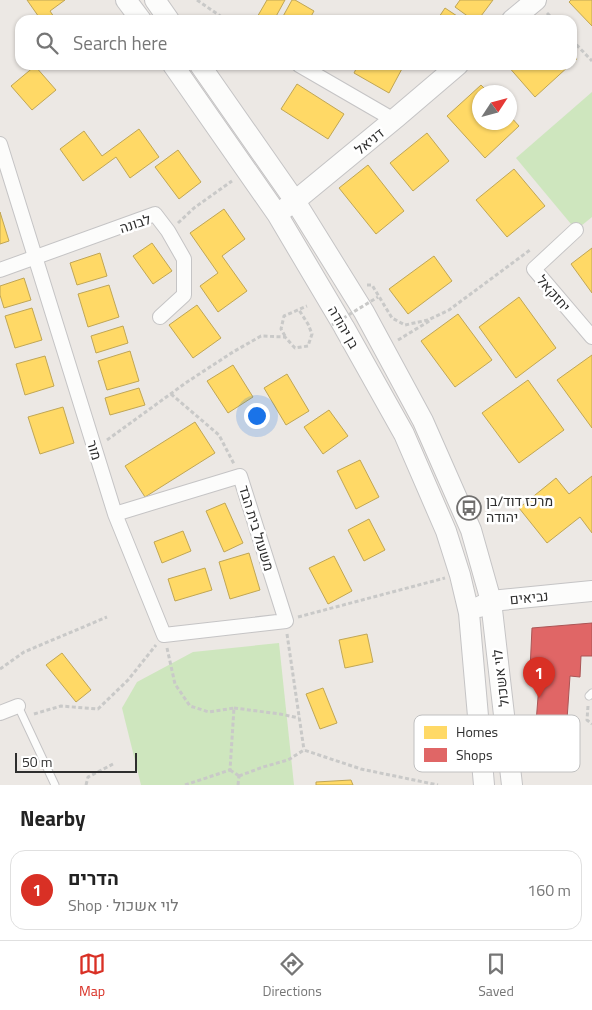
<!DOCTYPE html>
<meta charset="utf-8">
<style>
:root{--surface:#fff;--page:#f2f2f2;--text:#222;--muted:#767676;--line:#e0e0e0;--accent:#d93025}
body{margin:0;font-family:"Titillium Web",Heebo,sans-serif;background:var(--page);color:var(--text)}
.compass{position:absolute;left:472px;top:85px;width:45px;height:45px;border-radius:50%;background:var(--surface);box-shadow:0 1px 4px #0004;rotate:54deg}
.scale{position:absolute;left:15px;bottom:12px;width:122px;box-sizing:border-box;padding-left:5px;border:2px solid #2e2e2e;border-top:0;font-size:14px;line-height:18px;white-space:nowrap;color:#2e2e2e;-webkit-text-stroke:4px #fff;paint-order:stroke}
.you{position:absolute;left:256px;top:415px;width:18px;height:18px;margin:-12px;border:4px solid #fff;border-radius:50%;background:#1a73e8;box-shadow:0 0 0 8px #1a73e833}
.badge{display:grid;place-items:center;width:32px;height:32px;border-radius:50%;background:var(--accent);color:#fff;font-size:16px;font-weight:700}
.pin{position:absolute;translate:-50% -41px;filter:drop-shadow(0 1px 2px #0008)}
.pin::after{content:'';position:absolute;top:26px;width:18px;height:15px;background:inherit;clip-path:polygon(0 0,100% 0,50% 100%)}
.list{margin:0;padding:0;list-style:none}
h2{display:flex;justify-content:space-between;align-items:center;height:65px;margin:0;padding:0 20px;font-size:21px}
h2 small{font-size:16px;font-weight:400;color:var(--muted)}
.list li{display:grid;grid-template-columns:32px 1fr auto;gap:15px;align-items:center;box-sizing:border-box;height:80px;margin:0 10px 10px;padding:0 10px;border:1px solid var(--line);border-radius:15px}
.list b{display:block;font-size:19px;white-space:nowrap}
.list p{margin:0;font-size:16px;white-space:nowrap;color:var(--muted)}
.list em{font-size:16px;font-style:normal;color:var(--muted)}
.icon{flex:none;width:28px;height:28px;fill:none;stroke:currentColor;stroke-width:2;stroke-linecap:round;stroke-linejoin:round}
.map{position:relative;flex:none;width:592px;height:785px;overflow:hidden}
.search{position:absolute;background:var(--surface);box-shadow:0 1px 4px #0004;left:15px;right:15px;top:15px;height:55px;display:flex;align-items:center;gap:12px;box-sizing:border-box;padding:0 18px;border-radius:15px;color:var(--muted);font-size:19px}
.sheet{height:155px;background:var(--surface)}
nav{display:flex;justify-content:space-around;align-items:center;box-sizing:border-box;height:70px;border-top:1px solid var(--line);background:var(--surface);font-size:14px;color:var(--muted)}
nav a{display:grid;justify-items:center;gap:2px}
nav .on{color:var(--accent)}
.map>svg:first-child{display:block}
.green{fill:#cee6be}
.homes{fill:#ffd966;stroke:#c0a655}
.shops{fill:#e06666;stroke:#ab5555}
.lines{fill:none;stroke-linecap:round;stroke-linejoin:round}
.lane-casing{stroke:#c5c4c5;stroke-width:9}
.street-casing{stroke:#c5c4c5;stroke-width:16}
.secondary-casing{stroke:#c5c4c5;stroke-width:22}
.path{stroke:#c9c9c8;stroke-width:3;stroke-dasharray:4 2.5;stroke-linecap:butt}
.lane{stroke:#fcfcfb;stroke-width:7}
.street{stroke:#fcfcfb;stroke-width:14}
.secondary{stroke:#fcfcfb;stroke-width:20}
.path-bridge{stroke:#c9c9c8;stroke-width:3;stroke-dasharray:4 2.5;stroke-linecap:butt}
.labels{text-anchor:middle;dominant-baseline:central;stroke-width:5;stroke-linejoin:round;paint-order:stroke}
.street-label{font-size:14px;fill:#2e2e2e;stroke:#fff}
.poi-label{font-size:14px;fill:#2e2e2e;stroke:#fff;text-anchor:start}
.key{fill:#fff;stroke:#c0c0c0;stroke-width:1}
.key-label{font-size:14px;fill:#2e2e2e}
</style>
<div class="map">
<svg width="592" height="785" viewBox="0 0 592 785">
<rect width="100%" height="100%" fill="#ece8e4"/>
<!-- green -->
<g class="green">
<polygon points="592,92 592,217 576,230 516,158"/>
<polygon points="279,643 294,785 141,785 122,708 137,682 193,652"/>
</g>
<!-- homes -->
<g class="homes">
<polygon points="27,0 65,0 50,11 56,20 41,20"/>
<polygon points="267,0 285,0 274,20 257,20 256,19"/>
<polygon points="292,0 295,0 314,11 309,20 281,20"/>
<polygon points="460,0 493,0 478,20 473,20 455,7"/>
<polygon points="571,0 592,0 592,26 569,2"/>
<polygon points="445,8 463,20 437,20"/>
<polygon points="572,53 577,59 572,64"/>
<polygon points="358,65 404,65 389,93 354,73"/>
<polygon points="507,65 570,65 535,97"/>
<polygon points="35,66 56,90 32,110 11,86"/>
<polygon points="297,84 344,114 328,139 281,109"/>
<polygon points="481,85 488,92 480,92 480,122 510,122 510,116 519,126 485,158 447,116"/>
<polygon points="139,129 159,157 130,178 116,157 83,181 60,149 84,131 102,156"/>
<polygon points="427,133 449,161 413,191 390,163"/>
<polygon points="178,150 201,182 179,199 155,167"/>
<polygon points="368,165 404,211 376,234 339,188"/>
<polygon points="514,169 545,206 507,237 476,200"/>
<polygon points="224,209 245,239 222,256 247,291 218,312 200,286 218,273 190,233"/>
<polygon points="0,212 9,241 0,244"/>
<polygon points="152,243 172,271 153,284 133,256"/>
<polygon points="592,248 592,293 571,264"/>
<polygon points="100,253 107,276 77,285 70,263"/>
<polygon points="434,256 452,281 408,314 389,289"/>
<polygon points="24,278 31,300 4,308 0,295 0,286"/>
<polygon points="109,285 119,317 88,327 78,294"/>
<polygon points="519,297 556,348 516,378 479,327"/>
<polygon points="197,305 221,338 193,358 169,325"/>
<polygon points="32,308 42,340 15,348 5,316"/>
<polygon points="458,314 492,360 455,387 421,341"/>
<polygon points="123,326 128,343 96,353 91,336"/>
<polygon points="130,351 139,381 107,390 98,361"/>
<polygon points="592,355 592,428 557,380"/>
<polygon points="45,356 54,386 25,395 16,364"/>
<polygon points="233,365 253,397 228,413 207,381"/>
<polygon points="287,374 309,411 286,425 264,388"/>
<polygon points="528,380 564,430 519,463 482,413"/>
<polygon points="139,388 145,405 110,415 105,398"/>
<polygon points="63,407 74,443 40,454 28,417"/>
<polygon points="329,410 348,436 323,454 304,427"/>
<polygon points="195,422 215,453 145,497 125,466"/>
<polygon points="360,460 379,497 356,509 337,471"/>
<polygon points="592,476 592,533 580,517 547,543 519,508 556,478 569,494"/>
<polygon points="225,503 243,543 224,552 206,511"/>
<polygon points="369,519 385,550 364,561 348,530"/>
<polygon points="183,531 191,551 162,563 154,542"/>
<polygon points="249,553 260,590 230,599 219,562"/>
<polygon points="334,556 352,591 328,604 309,568"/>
<polygon points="205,568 212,590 175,601 168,579"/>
<polygon points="367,634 373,662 345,668 339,640"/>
<polygon points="62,653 91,690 76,702 46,665"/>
<polygon points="323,688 337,723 320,729 306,694"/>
<polygon points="351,780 353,785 316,785 316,782"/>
</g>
<!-- shops -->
<polygon class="shops" points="592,623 592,656 581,656 580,677 570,676 564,763 533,761 540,672 530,670 532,628"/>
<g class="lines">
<!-- lane casing -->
<g class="lane-casing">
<g id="lane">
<polyline points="589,696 592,693"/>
<polyline points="18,706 55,785"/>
</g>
</g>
<!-- street casing -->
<g class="street-casing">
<g id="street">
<polyline points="299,65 394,120"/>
<polyline points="0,144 115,514 164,635 286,621 240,476 115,514"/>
<polyline points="576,230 534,269 592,337"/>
<polyline points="0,270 155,214 168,231 184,259 184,295 160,317"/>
<polyline points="0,713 18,706"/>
</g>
</g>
<!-- secondary casing -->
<g class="secondary-casing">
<g id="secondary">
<polyline points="126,0 141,20"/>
<polyline points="155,0 169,20"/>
<polyline points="512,20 536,0"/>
<polyline points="173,65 277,214 344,327 404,434 446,531 460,575 469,613 484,785"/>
<polyline points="200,65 295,201 364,312 423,421 471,530 491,601 512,785"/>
<polyline points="284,209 295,201 397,117 458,65"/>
<polyline points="479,607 491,601 592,591"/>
</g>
</g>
<!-- path -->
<g class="path">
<polyline points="197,0 226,20"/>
<polyline points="547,13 554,20"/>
<polyline points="572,40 592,61"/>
<polyline points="178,223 194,208 232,181"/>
<polyline points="367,285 372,285 392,318 405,325 428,320 449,310 530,250"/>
<polyline points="285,336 281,329 284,316 307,306"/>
<polyline points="398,340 431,320"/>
<polyline points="171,394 219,435 234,464"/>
<polyline points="107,440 187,382 233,352 261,336 285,337 295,348 308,346 312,334 308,324 299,310"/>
<polyline points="298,617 445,578"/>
<polyline points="287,634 304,750"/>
<polyline points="167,648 175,684 190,706 209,712 234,708 230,770"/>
<polyline points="0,669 24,652 107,617"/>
<polyline points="588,706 587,720 592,724"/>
<polyline points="234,708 280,714 299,718"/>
<polyline points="34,714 61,706 98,709 128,680 156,645"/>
<polyline points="230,770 239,776"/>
<polyline points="239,776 263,767 288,760 304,750 361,769 438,785"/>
<polyline points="86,785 88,777 113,764"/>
<polyline points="185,785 230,770"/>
<polyline points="238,785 239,776"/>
</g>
<!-- lane -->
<use href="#lane" class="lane"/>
<!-- street -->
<use href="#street" class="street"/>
<!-- secondary -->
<use href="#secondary" class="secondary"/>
<!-- path-bridge -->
<polyline class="path-bridge" points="332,325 378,297"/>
</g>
<!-- icons -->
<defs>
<g id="bus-ring" transform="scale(1.25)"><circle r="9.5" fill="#fff" stroke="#706f6e" stroke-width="1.5"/><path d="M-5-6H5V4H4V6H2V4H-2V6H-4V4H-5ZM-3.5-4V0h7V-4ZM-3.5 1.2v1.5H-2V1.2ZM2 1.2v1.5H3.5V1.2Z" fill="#706f6e"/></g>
</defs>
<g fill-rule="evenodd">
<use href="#bus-ring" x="469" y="508"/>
</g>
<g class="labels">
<!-- street labels -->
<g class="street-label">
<text transform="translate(369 141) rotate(-39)">דניאל</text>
<text transform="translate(135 223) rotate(-18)">לבונה</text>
<text transform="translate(554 293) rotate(49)">יחזקאל</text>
<text transform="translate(344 327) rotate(60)">בן יהודה</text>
<text transform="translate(95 450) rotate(73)">מור</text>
<text transform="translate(257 528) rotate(73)">משעול בית הבד</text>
<text transform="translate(529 597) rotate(-6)">נביאים</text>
<text transform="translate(500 678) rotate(-97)">לוי אשכול</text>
</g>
<!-- poi labels -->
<g class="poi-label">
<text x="486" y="500">מרכז דוד/בן<tspan x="486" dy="16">יהודה</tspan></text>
</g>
</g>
<!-- legend -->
<rect x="414" y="715" width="166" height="57" rx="8" class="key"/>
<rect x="424" y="726" width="23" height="13" fill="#ffd966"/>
<rect x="424" y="748" width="23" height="14" fill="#e06666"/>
<g class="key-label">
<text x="456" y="737">Homes</text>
<text x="456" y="760">Shops</text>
</g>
</svg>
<svg class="compass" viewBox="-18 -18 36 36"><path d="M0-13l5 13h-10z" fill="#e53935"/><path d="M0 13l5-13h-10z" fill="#767676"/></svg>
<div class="scale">50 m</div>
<div class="you"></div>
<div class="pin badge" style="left:539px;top:698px">1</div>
<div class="search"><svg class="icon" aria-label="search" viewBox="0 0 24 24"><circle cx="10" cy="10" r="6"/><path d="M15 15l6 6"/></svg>Search here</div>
</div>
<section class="sheet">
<h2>Nearby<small></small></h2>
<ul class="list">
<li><span class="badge">1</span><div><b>הדרים</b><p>Shop · לוי אשכול</p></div><em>160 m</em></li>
</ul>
</section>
<nav>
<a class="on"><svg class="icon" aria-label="map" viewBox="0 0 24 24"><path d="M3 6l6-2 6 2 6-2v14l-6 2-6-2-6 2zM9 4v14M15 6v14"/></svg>Map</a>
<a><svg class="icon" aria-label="directions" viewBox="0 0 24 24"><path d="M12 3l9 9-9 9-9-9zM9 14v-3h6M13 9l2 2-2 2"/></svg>Directions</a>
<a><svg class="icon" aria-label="saved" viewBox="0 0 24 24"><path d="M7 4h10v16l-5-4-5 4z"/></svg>Saved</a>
</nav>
